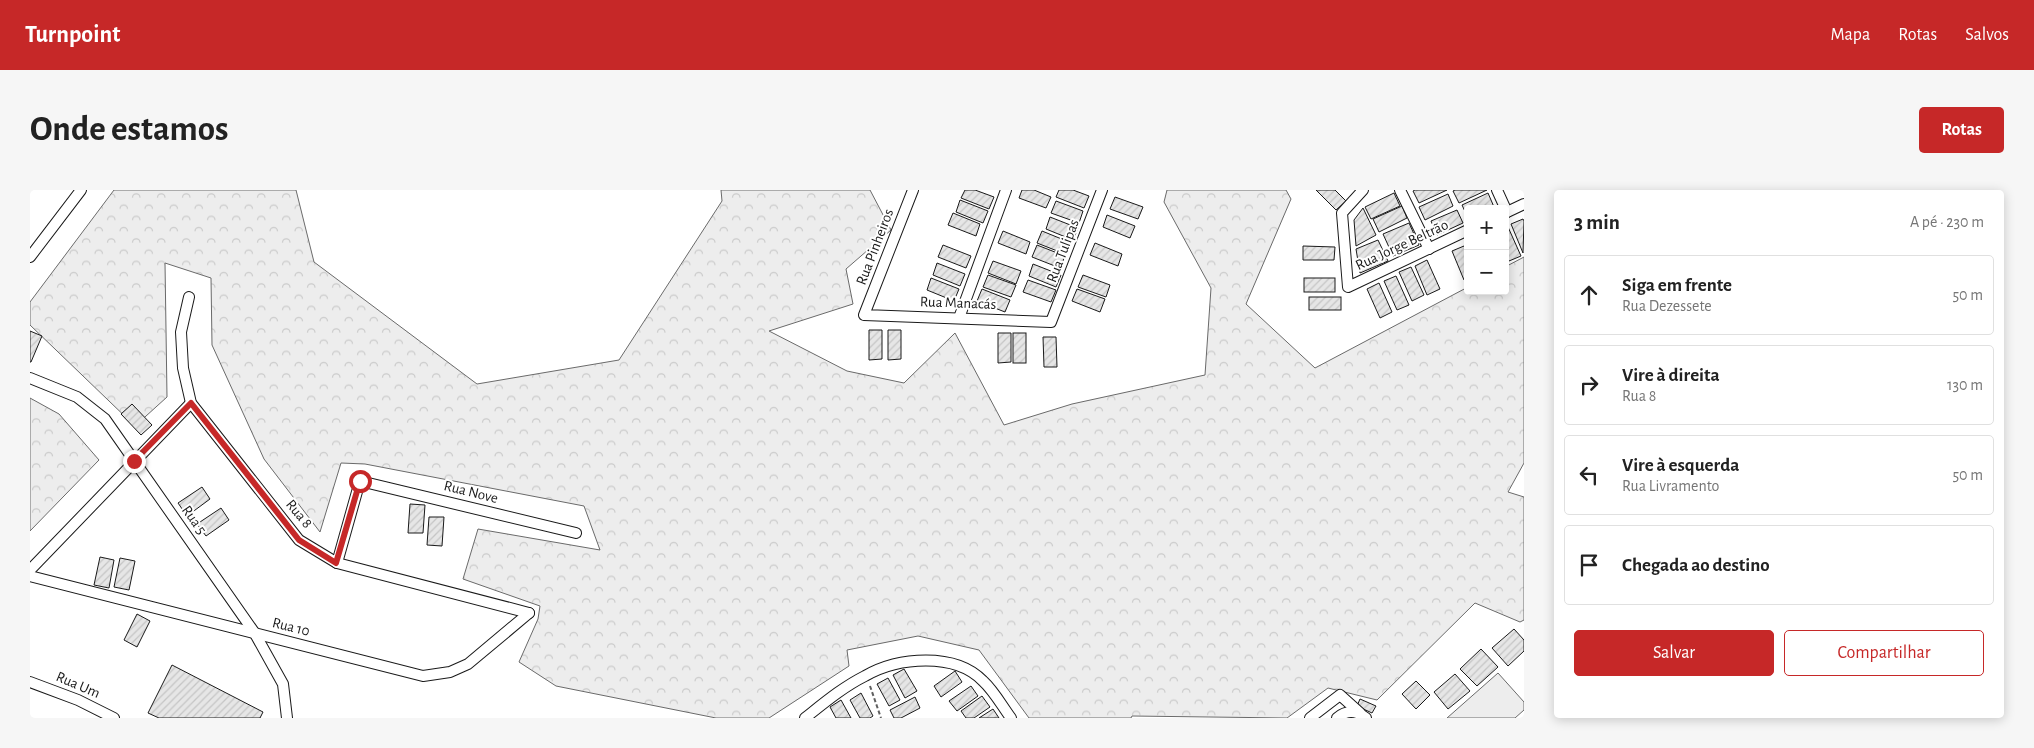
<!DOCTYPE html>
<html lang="pt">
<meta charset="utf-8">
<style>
:root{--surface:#fff;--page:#f6f6f6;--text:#222;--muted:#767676;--line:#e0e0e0;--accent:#c62828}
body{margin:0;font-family:"Alegreya Sans",sans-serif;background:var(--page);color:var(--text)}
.controls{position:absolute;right:15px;top:15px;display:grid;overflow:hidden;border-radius:5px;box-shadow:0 2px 12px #0003}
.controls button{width:45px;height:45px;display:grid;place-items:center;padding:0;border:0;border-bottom:1px solid var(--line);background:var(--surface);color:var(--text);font:25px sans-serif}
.stop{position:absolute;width:15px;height:15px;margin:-11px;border:4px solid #c62828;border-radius:50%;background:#fff}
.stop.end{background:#c62828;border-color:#fff;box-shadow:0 1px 5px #0008}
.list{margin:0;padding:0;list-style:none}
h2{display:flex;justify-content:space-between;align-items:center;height:65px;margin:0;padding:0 20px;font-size:21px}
h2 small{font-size:16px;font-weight:400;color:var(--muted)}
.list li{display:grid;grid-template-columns:32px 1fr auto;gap:15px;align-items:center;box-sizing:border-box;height:80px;margin:0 10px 10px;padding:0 10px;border:1px solid var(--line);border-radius:5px}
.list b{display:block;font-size:19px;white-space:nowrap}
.list p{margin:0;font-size:16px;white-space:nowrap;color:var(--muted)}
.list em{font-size:16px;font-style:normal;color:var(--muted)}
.actions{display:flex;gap:10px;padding:15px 20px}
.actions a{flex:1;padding:11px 0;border:1px solid var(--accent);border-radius:5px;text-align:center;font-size:18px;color:var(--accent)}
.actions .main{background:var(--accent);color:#fff}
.icon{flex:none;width:28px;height:28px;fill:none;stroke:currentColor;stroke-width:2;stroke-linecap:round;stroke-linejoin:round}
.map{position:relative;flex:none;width:1494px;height:528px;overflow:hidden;border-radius:5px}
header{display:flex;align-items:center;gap:30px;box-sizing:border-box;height:70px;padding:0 25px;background:var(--accent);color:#fff}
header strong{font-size:24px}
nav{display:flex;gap:28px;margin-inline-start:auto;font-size:18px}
.intro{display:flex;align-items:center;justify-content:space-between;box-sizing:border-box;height:120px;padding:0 30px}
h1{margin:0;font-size:35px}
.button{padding:12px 22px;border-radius:5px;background:var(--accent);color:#fff;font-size:18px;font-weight:700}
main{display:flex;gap:30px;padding:0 30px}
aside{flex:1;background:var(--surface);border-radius:5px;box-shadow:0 2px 12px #0003}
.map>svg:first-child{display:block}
.green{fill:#ededed;stroke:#6a6a6a}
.forest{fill:url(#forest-crowns);stroke:#6a6a6a}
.building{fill:url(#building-hatch);stroke:#1a1a1a}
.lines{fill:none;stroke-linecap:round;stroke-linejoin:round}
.minor-casing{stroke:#1a1a1a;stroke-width:12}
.path{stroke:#5f5f5f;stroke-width:2;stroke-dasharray:4 2.5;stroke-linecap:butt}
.minor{stroke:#fff;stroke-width:10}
.route{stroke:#c62828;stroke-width:6}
.labels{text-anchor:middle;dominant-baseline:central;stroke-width:4;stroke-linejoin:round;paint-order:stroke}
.street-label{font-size:15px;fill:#1a1a1a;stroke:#fff}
</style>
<header>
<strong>Turnpoint</strong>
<nav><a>Mapa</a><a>Rotas</a><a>Salvos</a></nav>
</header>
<div class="intro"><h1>Onde estamos</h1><a class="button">Rotas</a></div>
<main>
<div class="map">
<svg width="1494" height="528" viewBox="0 0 1494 528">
<defs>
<pattern id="forest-crowns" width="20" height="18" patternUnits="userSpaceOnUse" patternTransform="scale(1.25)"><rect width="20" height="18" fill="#ededed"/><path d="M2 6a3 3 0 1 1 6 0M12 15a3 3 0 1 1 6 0" fill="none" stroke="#cbcbcb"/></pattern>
<pattern id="building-hatch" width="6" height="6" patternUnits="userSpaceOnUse" patternTransform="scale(1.25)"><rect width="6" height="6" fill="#e6e6e6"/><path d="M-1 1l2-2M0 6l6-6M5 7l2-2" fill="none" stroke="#c5c5c5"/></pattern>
</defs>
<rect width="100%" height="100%" fill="#fff"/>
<!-- green -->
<polygon class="green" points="1468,483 1494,512 1494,520 1485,528 1417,528"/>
<!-- forest -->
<g class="forest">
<polygon points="84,0 266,0 284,72 447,194 589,170 692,11 691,0 840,0 861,40 816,79 823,114 739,141 817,181 874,193 925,143 974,235 1042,214 1175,185 1181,98 1134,12 1137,0 1256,0 1261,9 1216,114 1285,178 1438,97 1438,101 1475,101 1475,77 1494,67 1494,273 1478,302 1494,307 1494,430 1490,432 1445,413 1347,510 1298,498 1257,528 1102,526 1101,528 999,528 949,460 888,446 817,460 819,476 739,528 686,528 526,496 489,472 508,429 510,416 433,389 448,339 570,360 554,316 335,274 311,273 290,342 234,269 182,155 181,88 135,73 137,207 105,236 0,135 0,112"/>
<polygon points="0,208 29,224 69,270 0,341"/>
</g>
<!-- building -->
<g class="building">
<polygon points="935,0 945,0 964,7 959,19 931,8"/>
<polygon points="992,0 1004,0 1021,7 1016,18 989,8"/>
<polygon points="1029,0 1043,0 1059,6 1054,18 1026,7"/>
<polygon points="1286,0 1305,0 1316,11 1306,20"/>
<polygon points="1385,0 1417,0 1389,13 1383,1"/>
<polygon points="1425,0 1457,0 1429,13 1423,1"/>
<polygon points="1364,3 1370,16 1341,29 1335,17"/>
<polygon points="1458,3 1464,17 1438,19 1438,28 1432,15"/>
<polygon points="1418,4 1423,16 1395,30 1389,17"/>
<polygon points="1085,7 1113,17 1108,29 1080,19"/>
<polygon points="930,10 958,21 953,33 926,22"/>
<polygon points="1026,11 1053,21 1049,33 1021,23"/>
<polygon points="1372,16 1377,28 1349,42 1343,29"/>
<polygon points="1333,18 1346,45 1326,56 1324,30"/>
<polygon points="1427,20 1433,33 1407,45 1401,31"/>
<polygon points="923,23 950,34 946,46 918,35"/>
<polygon points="1077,25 1105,36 1100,48 1073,37"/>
<polygon points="1020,27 1048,38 1043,50 1016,39"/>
<polygon points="1493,29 1494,31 1493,63 1481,34"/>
<polygon points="1379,33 1389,55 1363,66 1353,44"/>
<polygon points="1478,37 1491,66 1479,71 1475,64 1475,38"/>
<polygon points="973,41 1000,52 996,64 968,53"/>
<polygon points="1012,41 1039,52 1035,64 1007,53"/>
<polygon points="1348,50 1358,71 1330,83 1326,59"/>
<polygon points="1065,53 1092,64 1088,76 1060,65"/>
<polygon points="913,55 941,66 936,78 908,67"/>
<polygon points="1007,55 1035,66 1030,78 1002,67"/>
<polygon points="1273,56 1305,57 1304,70 1273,70"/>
<polygon points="1434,56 1438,64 1438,89 1434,90 1422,61"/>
<polygon points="1397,70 1410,99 1397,105 1385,76"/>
<polygon points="963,71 991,81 986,94 958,83"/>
<polygon points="907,73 935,84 930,96 903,85"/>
<polygon points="1003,74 1031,85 1026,97 999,86"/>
<polygon points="1381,77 1394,105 1382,111 1369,82"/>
<polygon points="958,85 986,95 981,107 953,97"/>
<polygon points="1053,85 1080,95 1076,107 1048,97"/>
<polygon points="1366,86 1379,115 1367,120 1354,91"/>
<polygon points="901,88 929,99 924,111 897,100"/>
<rect x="1274" y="88" width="31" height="14"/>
<polygon points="998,90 1026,100 1021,112 993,102"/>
<polygon points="1349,93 1362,122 1350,128 1337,99"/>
<polygon points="952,99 980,110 975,122 947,111"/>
<polygon points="1047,99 1075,109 1070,122 1042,111"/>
<rect x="1279" y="107" width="32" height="13"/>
<polygon points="839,140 852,140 852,169 839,170"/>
<polygon points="858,140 871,140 871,169 858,170"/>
<polygon points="0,141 12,146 1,172 0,172"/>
<polygon points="968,143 981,143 981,172 968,173"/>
<rect x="983" y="143" width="13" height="30"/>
<polygon points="1013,147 1026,147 1027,177 1014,177"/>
<polygon points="102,214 122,235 111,245 91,224"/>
<polygon points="172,297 180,309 157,326 148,313"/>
<polygon points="380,314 395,315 393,343 378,343"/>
<polygon points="191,318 199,330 176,346 167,334"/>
<polygon points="399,327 414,327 412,356 397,355"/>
<polygon points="70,367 84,370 79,398 64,395"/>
<polygon points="90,368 105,371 99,400 84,397"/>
<polygon points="107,424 120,431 107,457 94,450"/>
<polygon points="1484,439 1494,450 1494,461 1478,476 1462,458"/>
<polygon points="1451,459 1468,477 1447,496 1430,479"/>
<polygon points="142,475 233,522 230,528 129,528 118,523"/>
<polygon points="874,479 887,501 875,508 863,485"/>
<polygon points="925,481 932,492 911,507 904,496"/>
<polygon points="1425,484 1440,501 1418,519 1404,502"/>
<polygon points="858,488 870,510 859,516 847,494"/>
<polygon points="1386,491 1400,505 1386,519 1372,504"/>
<polygon points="941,496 948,506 927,521 919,511"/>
<polygon points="831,503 843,526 840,528 830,528 820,510"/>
<polygon points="952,506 960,517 944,528 936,528 931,521"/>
<polygon points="885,507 890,518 871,528 864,528 860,520"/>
<polygon points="1330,509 1346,516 1342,523 1327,516"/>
<polygon points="811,510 821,528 806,528 800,517"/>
<polygon points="963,519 969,528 949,528"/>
</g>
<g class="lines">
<!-- minor casing -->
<g class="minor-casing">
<g id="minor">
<polyline points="883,0 834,125 1021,132 1072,0"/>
<polyline points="1333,0 1312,23 1318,97 1438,40"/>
<polyline points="1370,0 1399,59"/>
<polyline points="1467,0 1477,22"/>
<polyline points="1475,23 1494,14"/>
<polyline points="0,67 51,0"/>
<polyline points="159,107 151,142 153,178 161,213 269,350 307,373 499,423"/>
<polyline points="929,128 976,0"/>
<polyline points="0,188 47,207 75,229 224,442 253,494 257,528"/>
<polyline points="307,373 330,291 546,343"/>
<polyline points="0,380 161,213"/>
<polyline points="0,386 393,486 420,482 438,474 499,423"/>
<polyline points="0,492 48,510 84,528"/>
<path d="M 775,528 C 794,513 813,497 835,486 C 868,467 925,462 953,491 C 964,501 972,516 981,528"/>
<polyline points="1280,528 1310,505 1330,523"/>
<path d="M 1307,528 C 1316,520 1326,520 1336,528"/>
</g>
</g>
<!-- path -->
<polyline class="path" points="840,496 851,528"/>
<!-- minor -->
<use href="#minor" class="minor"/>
</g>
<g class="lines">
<!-- route -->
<polyline class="route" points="104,271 161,213 269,350 306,373 330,291"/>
</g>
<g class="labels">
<!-- street labels -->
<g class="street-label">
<text transform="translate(1372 55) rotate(-25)">Rua Jorge Beltrão</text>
<text transform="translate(845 57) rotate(-69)">Rua Pinheiros</text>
<text transform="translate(1033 61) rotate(-69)">Rua Tulipas</text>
<text transform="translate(928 113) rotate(2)">Rua Manacás</text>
<text transform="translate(441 302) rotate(14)">Rua Nove</text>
<text transform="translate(269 324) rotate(50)">Rua 8</text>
<text transform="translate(164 330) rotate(55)">Rua 5</text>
<text transform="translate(261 437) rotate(14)">Rua 10</text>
<text transform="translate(48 495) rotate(23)">Rua Um</text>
</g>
</g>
</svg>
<div class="controls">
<button>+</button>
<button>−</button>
</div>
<div class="stop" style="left:330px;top:291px"></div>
<div class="stop end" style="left:104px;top:271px"></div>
</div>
<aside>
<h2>3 min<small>A pé · 230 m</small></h2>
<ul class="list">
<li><svg class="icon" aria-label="ahead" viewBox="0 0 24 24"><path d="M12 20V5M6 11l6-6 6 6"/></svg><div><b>Siga em frente</b><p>Rua Dezessete</p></div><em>50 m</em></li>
<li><svg class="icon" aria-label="right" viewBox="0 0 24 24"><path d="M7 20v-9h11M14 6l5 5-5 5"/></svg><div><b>Vire à direita</b><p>Rua 8</p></div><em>130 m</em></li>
<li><svg class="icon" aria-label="left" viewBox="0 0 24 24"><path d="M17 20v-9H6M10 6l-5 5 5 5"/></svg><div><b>Vire à esquerda</b><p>Rua Livramento</p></div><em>50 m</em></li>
<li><svg class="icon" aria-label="arrive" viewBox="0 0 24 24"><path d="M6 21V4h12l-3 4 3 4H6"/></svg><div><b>Chegada ao destino</b></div></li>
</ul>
<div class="actions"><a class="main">Salvar</a><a>Compartilhar</a></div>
</aside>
</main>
